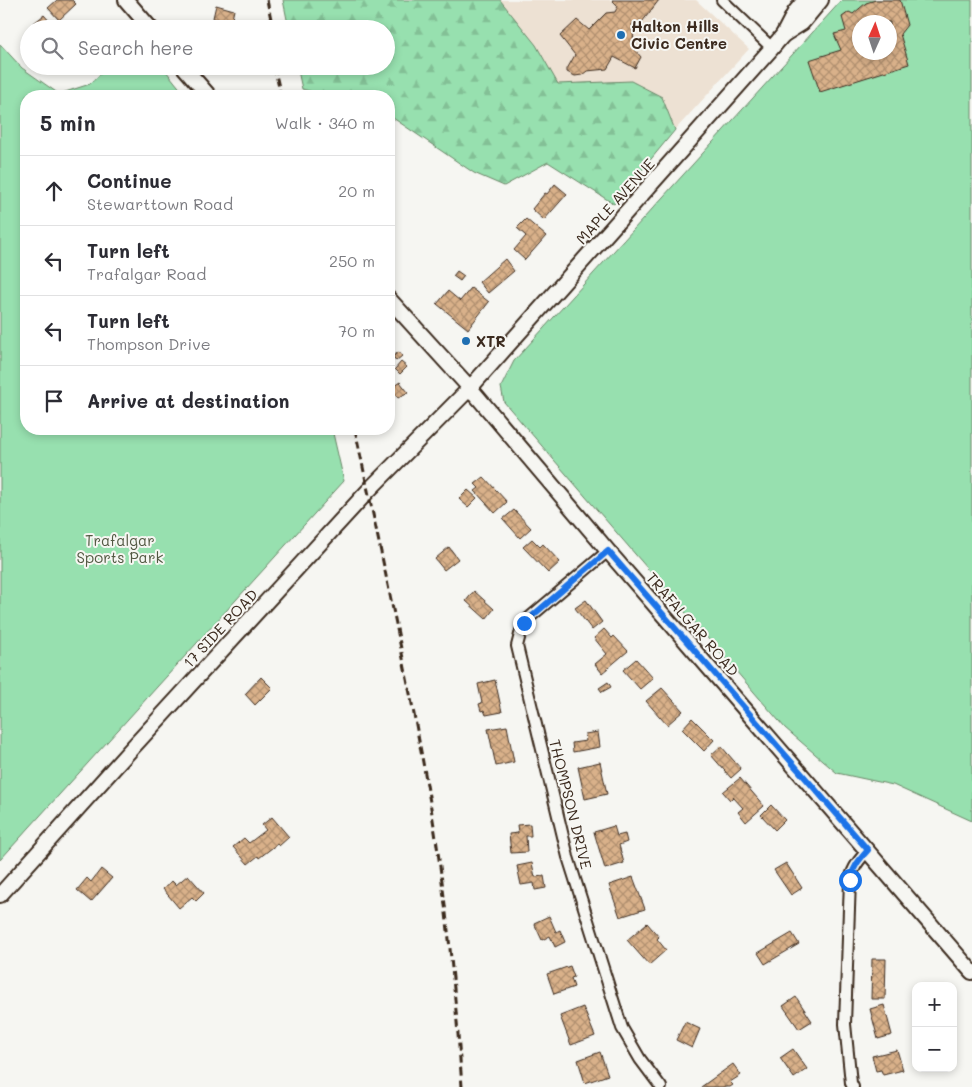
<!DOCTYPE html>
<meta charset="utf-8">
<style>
:root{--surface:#fff;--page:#f2f2f3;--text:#2b2b33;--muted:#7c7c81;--line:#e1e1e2}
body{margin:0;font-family:Mali,sans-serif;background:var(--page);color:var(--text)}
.controls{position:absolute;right:15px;bottom:15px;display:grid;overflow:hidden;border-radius:10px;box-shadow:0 2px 8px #0003}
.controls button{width:45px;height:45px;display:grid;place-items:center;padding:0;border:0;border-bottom:1px solid var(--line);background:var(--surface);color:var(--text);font:25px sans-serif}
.compass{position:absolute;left:852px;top:15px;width:45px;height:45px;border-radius:50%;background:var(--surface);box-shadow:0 2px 8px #0003;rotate:3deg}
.stop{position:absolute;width:15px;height:15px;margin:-11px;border:4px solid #1a73e8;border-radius:50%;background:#fff}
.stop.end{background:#1a73e8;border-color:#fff;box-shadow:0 1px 5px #0008}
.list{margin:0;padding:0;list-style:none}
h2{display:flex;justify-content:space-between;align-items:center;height:65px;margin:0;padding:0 20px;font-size:21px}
h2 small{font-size:16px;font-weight:400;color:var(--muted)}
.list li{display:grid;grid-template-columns:32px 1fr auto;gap:15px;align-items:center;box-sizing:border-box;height:70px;padding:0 20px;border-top:1px solid var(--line)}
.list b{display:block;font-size:19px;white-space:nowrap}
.list p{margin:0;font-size:16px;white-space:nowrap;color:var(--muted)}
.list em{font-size:16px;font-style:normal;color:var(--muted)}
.icon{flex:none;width:28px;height:28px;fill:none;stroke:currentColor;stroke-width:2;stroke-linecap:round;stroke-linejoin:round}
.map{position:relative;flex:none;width:972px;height:1087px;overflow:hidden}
.search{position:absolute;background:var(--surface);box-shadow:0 2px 8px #0003;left:20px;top:20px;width:375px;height:55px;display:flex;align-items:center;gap:12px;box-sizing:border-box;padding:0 18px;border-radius:28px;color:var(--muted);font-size:19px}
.panel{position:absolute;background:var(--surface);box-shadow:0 2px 8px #0003;left:20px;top:90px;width:375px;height:345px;border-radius:20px}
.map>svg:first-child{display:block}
.built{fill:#ede1d3}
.green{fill:#97e0af;stroke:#698566;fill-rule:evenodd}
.forest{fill:url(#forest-firs);stroke:#698566}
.building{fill:url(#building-cross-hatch);stroke:#3b2a1e;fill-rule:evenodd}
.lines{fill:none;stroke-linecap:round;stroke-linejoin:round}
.street-casing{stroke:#3b2a1e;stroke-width:14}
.secondary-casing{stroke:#3b2a1e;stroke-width:18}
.street{stroke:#f6f6f2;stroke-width:10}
.secondary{stroke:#f6f6f2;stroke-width:14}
.rail{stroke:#3b2a1e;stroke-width:3;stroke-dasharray:8 4;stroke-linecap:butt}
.route{stroke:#1a73e8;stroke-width:6}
.poi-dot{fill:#1f6fb2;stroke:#f6f6f2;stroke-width:2}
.labels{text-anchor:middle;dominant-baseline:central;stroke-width:4;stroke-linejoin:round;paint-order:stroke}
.poi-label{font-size:15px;font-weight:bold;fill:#3b2a1e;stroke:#f6f6f2;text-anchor:start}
.street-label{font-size:15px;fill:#3b2a1e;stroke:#f6f6f2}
.park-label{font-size:15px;fill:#525842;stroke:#f6f6f2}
</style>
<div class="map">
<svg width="972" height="1087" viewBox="0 0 972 1087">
<defs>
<pattern id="forest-firs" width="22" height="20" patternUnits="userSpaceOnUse" patternTransform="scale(1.25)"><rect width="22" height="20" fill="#97e0af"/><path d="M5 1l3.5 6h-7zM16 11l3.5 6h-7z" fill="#83c096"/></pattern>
<pattern id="building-cross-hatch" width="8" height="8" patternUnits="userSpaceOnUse" patternTransform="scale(1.25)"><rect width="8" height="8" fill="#d9b18a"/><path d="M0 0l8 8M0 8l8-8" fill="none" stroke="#b19070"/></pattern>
</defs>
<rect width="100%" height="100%" fill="#f6f6f2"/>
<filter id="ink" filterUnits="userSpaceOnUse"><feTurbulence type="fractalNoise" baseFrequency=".02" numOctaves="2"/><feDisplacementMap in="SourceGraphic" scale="10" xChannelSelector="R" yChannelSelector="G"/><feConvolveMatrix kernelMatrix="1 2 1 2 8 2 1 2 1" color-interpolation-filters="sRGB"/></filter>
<g filter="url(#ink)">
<!-- built -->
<polygon class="built" points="500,0 696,0 749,49 675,130 662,97 631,81 558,85 536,45"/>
<!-- green -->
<g class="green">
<path d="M 842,0 L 972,0 L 972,821 L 893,785 L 837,773 L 785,728 L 504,402 L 501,387 L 514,361 ZM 860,22 L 890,22 L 890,52 L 860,52 Z"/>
<polygon points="0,44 22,68 59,94 90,84 109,66 162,66 186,96 26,96 26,429 332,429 344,481 0,860"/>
</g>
<!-- forest -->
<polygon class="forest" points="283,0 500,0 536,45 558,84 631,81 662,97 675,130 614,204 548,162 504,186 474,173 393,118 389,117 389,96 328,96 302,89 297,66 386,66 386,29 289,29"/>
<!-- building -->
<g class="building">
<polygon points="57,0 72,0 76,4 59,20 48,8"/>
<polygon points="612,0 659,0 642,22 632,24 635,50 641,57 635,68 614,57 607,69 587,71 582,75 575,76 567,72 567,69 575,55 560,36 577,20 589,30 606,13 615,12 618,6"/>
<path d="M 876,0 L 900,0 L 907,25 L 900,34 L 909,64 L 820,92 L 809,60 L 841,50 L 834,34 L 846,31 L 842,17 L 849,12 L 853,14 L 866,3 ZM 860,22 L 890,22 L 890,52 L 860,52 Z"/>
<polygon points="216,5 234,10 231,23 213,18"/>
<polygon points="44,15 52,24 46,29 40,29 34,23"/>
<polygon points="555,184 567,194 544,220 532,209 545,193 547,194"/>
<polygon points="526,219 546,236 525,260 514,250 526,236 517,228"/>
<polygon points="505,259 514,271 488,293 479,282"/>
<polygon points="457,271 464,276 460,281 453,276"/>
<polygon points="471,288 489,302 468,329 437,304 448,291 460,301"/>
<polygon points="399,352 402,356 396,361 393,356"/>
<polygon points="401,362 407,367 400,374 395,369"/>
<polygon points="400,382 408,392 398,398 391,388"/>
<polygon points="484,477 507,502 495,513 475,491 479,488 475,484"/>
<polygon points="468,490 477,498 468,507 459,499"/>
<polygon points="514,510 531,528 520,538 503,519"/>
<polygon points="532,539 540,547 543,544 560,562 548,573 523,547"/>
<polygon points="449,547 458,559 444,570 435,559"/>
<polygon points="474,591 494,609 486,619 466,601"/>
<polygon points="586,600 602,622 592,630 575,608"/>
<polygon points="604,629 612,638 614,636 628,651 602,673 595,664 607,654 594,638"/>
<polygon points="636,659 653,678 640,689 623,670"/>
<polygon points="261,677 272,688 255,705 245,694"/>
<polygon points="495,680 502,712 486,715 484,710 481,711 479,704 482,703 478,684"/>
<polygon points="608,682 611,687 602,692 599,688"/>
<polygon points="662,688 683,711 667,725 646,701"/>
<polygon points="692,718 714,740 704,751 682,729"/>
<polygon points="507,726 514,762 496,766 488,729"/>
<polygon points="598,732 600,747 573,752 572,743 586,741 585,734"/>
<polygon points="721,746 741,769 731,778 711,755"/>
<polygon points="600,762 607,794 585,799 578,767"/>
<polygon points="740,778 764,806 746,822 738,812 743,808 733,797 730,800 723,792"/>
<polygon points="771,805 785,820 775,830 761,815"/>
<polygon points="272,817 289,837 279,846 277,844 259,858 258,856 248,864 233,847 244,838 249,843 266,830 262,825"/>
<polygon points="530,824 531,836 526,836 527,852 511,853 509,834 518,833 517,825"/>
<polygon points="614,826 617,836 625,834 627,842 619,845 624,863 605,869 594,832"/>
<polygon points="532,863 535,877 544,876 546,888 535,890 534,883 521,885 517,866"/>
<polygon points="786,863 802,888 791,895 774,870"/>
<polygon points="101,869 112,878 91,902 77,890 87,878 91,882"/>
<polygon points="188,875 204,893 196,901 192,897 179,908 163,889 172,881 176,885"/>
<polygon points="633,877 645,909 620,917 609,885"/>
<polygon points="549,916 556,932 560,930 565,942 555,947 550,936 542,940 534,923"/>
<polygon points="647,923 659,937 657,939 666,950 649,965 627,940"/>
<polygon points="792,933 799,944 765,964 758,953"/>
<polygon points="872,959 886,959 885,999 871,999"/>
<polygon points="570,966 574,977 571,978 574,987 554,994 547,974"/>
<polygon points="796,997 812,1021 799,1029 783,1006"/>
<polygon points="884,1005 892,1035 878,1039 870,1009"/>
<polygon points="583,1007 595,1036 571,1045 560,1016"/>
<polygon points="685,1022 700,1029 692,1048 676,1040"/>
<polygon points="793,1049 807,1069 794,1078 780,1058"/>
<polygon points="897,1050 903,1070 883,1075 881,1070 876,1071 872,1056"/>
<polygon points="600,1052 608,1075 585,1083 578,1060"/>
<polygon points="733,1064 741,1075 730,1082 733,1085 730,1087 701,1087"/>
</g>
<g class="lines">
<!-- street casing -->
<g class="street-casing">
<g id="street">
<polyline points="722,0 772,48"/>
<polyline points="608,551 523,623 517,646 568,857 622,1028 640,1059 661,1087"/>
<path d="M 853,1087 L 851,1083 L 845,1024 L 850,880 C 853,867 859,860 868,850"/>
</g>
</g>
<!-- secondary casing -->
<g class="secondary-casing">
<g id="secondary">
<polyline points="126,0 151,29"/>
<polyline points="783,35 802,23 821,0"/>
<polyline points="183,66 209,96"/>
<polyline points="389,299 470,388 608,551 972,972"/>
<polyline points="0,895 133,747 368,491 470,388 772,48 783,35 795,12 805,0"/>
</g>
</g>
<!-- street -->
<use href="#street" class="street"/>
<!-- secondary -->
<use href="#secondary" class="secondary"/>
<!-- rail -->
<g class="rail">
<polyline points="267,0 273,29"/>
<polyline points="274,66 281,96"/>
<path d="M 355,429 C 383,563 413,697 435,832 C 448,917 456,1002 462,1087"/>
</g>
</g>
</g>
<g class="lines" filter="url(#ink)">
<!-- route -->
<path class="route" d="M 524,623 L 608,551 L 868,850 C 859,860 853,867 850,880"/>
</g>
<!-- markers -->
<g class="poi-dot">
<circle cx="621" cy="35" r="5"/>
<circle cx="466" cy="341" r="5"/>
</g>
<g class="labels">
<!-- poi labels -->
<g class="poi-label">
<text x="631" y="26">Halton Hills<tspan x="631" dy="17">Civic Centre</tspan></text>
<text x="476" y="341">XTR</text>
</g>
<!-- street labels -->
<g class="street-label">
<text transform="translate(615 201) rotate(-48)">MAPLE AVENUE</text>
<text transform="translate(693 624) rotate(49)">TRAFALGAR ROAD</text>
<text transform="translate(220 628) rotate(-47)">17 SIDE ROAD</text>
<text transform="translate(571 804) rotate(76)">THOMPSON DRIVE</text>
</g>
<!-- park labels -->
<g class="park-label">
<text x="120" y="540">Trafalgar<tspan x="120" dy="17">Sports Park</tspan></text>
</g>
</g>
</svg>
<div class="controls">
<button>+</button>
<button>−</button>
</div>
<svg class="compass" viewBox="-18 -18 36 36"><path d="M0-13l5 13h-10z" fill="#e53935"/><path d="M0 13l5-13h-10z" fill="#7c7c81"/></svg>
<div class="stop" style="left:850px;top:880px"></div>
<div class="stop end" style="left:524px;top:623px"></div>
<div class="search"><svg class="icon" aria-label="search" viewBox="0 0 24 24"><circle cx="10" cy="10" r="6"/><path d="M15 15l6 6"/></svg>Search here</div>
<section class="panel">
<h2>5 min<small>Walk · 340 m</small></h2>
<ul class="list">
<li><svg class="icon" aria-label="ahead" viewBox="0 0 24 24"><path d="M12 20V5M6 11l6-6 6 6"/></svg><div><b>Continue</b><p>Stewarttown Road</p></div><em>20 m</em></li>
<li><svg class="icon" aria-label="left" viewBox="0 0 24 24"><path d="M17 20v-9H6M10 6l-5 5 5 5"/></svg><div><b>Turn left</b><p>Trafalgar Road</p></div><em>250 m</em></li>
<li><svg class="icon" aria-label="left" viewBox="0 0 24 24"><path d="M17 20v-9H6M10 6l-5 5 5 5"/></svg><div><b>Turn left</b><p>Thompson Drive</p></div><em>70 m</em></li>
<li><svg class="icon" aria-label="arrive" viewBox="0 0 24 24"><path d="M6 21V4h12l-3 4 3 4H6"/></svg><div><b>Arrive at destination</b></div></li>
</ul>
</section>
</div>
